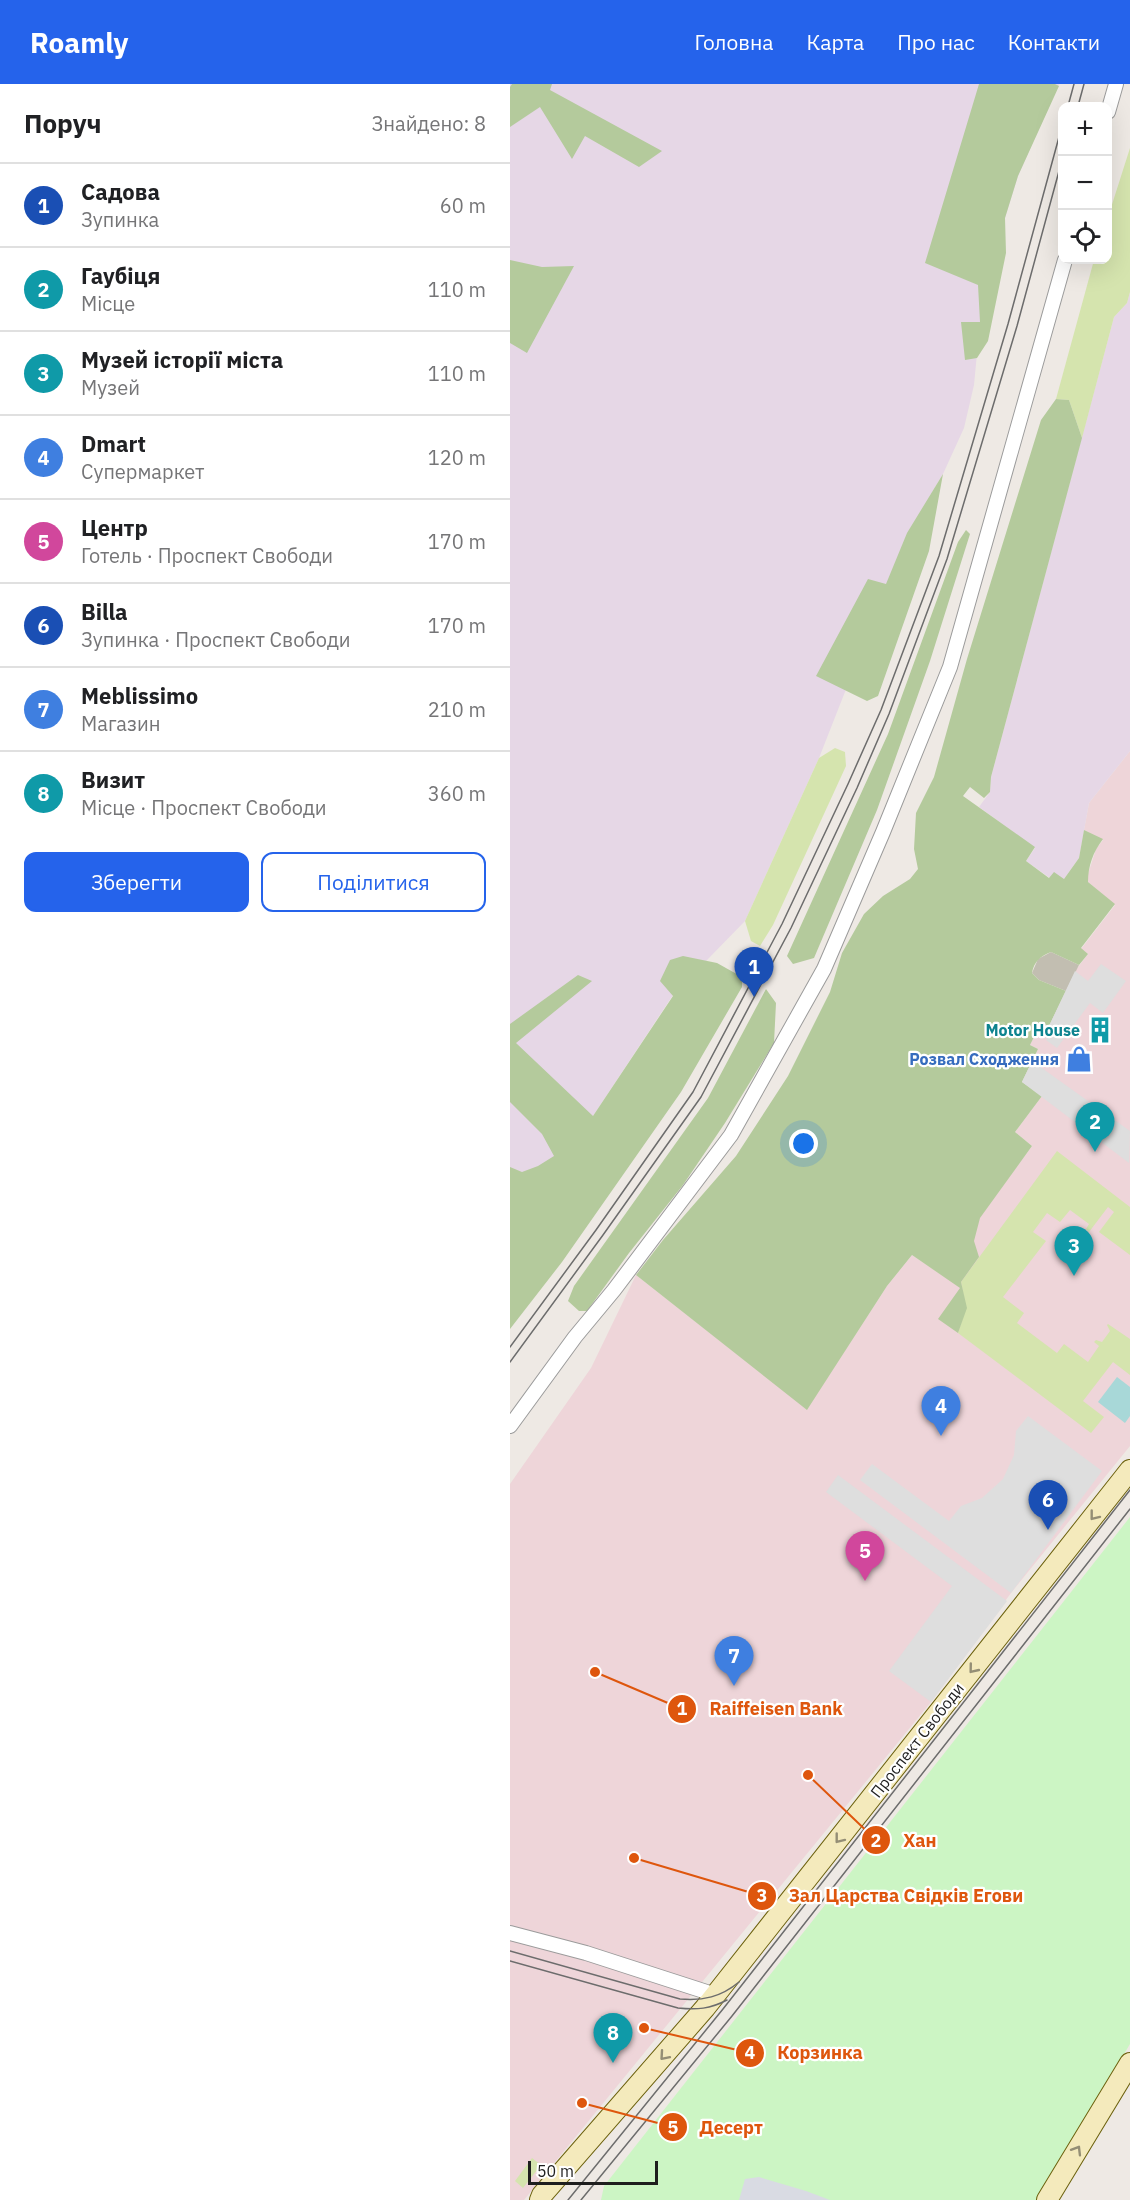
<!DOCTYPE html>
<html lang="uk">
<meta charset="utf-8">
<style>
:root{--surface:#fff;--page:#f2f2f2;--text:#202124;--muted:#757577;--line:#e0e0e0;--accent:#2563eb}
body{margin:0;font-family:"IBM Plex Sans",sans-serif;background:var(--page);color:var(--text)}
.controls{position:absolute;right:18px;top:18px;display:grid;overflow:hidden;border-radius:12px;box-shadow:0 6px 24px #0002}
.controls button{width:54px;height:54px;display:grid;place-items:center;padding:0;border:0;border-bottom:2px solid var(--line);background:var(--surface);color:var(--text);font:30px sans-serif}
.scale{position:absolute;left:18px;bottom:15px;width:130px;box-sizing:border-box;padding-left:6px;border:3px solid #1e1e1e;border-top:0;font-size:16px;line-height:21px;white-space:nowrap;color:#1e1e1e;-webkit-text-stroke:4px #fff;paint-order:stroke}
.you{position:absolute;left:294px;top:1060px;width:21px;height:21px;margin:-15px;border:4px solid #fff;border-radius:50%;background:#1a73e8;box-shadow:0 0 0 9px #1a73e833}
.badge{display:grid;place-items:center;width:39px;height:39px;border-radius:50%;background:var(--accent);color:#fff;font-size:20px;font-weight:700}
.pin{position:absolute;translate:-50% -50px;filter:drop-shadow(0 2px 3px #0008)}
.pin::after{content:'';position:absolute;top:32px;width:21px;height:18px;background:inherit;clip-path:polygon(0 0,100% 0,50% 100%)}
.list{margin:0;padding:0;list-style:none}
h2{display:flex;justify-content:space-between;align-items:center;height:78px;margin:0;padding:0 24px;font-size:26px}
h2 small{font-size:20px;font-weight:400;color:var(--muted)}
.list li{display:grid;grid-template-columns:39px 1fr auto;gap:18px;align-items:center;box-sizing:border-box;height:84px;padding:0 24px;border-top:2px solid var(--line)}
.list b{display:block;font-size:22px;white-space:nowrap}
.list p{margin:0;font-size:20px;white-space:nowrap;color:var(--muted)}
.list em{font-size:20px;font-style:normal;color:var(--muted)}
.actions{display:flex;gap:12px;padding:18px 24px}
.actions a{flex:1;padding:14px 0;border:2px solid var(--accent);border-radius:12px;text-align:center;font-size:21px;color:var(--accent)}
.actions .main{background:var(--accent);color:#fff}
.icon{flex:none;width:33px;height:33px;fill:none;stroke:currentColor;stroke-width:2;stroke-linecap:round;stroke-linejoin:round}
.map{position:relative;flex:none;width:620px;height:2116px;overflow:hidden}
header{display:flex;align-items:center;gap:36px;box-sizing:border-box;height:84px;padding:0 30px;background:var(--accent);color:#fff}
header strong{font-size:28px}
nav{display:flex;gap:33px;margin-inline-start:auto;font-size:21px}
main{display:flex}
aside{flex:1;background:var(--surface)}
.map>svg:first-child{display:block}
.commercial{fill:#eed5d9}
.industrial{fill:#e6d7e6}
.construction{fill:#c2beb1}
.grass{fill:#d5e4ae}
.forest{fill:#b4ca9c}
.park{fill:#ccf5c4}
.parking{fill:#dedede}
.plaza{fill:#d9dbe3}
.water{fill:#a8d8d8}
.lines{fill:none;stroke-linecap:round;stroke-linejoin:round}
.street-casing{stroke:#9b9b9b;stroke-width:16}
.secondary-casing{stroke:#6c610d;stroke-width:22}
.street{stroke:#fff;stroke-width:14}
.secondary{stroke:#f4eabc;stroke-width:20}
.tram{stroke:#6c6c6c;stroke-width:1.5}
.oneway{stroke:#948e75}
.labels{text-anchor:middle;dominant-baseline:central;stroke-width:4.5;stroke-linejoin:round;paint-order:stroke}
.culture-label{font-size:16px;font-weight:bold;fill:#0d838f;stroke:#fff;text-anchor:end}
.shop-label{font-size:16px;font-weight:bold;fill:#366cbe;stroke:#fff;text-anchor:end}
.street-label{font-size:16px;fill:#1e1e1e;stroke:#fff}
.leader{fill:none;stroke:#de560d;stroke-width:2}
.callout-dot{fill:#de560d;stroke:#fff;stroke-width:2}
.mark-label{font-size:18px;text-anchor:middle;font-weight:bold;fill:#fff}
.callout-label{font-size:18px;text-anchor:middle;font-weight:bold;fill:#de560d;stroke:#fff;stroke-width:4.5;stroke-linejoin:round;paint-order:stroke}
</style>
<header>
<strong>Roamly</strong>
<nav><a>Головна</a><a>Карта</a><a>Про нас</a><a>Контакти</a></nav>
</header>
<main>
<aside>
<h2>Поруч<small>Знайдено: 8</small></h2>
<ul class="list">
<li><span class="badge" style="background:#1a4fb4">1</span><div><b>Садова</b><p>Зупинка</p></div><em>60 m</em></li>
<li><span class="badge" style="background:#0f9aa8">2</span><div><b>Гаубіця</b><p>Місце</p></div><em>110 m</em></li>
<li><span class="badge" style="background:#0f9aa8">3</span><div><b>Музей історії міста</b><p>Музей</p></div><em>110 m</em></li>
<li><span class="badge" style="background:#3f7fe0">4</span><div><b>Dmart</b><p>Супермаркет</p></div><em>120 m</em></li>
<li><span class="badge" style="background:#d1479c">5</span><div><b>Центр</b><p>Готель · Проспект Свободи</p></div><em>170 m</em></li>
<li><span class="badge" style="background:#1a4fb4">6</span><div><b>Billa</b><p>Зупинка · Проспект Свободи</p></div><em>170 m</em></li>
<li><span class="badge" style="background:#3f7fe0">7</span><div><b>Meblissimo</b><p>Магазин</p></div><em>210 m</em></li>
<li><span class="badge" style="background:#0f9aa8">8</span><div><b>Визит</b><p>Місце · Проспект Свободи</p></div><em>360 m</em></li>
</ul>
<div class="actions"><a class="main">Зберегти</a><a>Поділитися</a></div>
</aside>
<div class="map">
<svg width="620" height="2116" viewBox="0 0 620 2116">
<rect width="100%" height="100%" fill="#eee9e4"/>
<!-- commercial -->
<polygon class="commercial" points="620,667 620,1362 501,1509 421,1618 14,2116 0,2116 0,1400 81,1284 126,1191 297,1325 377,1202 402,1171 429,1189 522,1062 505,1048 532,1012 512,998 528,965 520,961 531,939 539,942 565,887 578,870 571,865 605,821 578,798 578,790 586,765 593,756 574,746 579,719"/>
<!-- industrial -->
<g class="industrial">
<polygon points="0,0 549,0 508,92 495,134 470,238 464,301 454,344 433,390 397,450 309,674 235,837 163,911 83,1032 0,1163"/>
<polygon points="620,208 620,667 579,719 569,774 554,795 540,794 516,777 525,764 469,723 480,708 481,693 604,233 617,219"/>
</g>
<!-- construction -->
<polygon class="construction" points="541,868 569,881 556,907 529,896 522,889 528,875"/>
<!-- grass -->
<g class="grass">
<polygon points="620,64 620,208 617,219 604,233 572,354 559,316 546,315 584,176 598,176 598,133"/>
<polygon points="325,664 335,668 336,682 263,841 250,862 241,857 235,837 309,674"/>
<polygon points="547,1067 620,1123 620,1171 589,1148 604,1128 598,1123 579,1148 576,1145 579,1140 560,1126 550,1138 537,1129 523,1148 536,1157 493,1213 514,1229 507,1239 547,1269 554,1260 578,1278 589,1262 584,1258 586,1256 592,1258 600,1247 597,1241 598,1240 620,1255 620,1291 603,1278 573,1317 594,1333 581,1349 448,1249 456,1224 451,1198"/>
<polygon points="22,2074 31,2081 13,2104 5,2097"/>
</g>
<!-- forest -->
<g class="forest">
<polygon points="2,0 42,0 40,6 152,67 129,83 75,52 62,75 30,23 0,43 0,3"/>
<polygon points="469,0 545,0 549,2 508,92 495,134 496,169 478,257 467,274 455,276 451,238 470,238 468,201 415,179"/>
<polygon points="0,176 32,183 64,182 17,269 0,259"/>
<path d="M 546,315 L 559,316 L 572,354 L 481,693 L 480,708 L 474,714 L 460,703 L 453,712 L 525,763 L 516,777 L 539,794 L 544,788 L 554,795 L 569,774 L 574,746 L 593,755 C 583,768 578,782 578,798 L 605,820 L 571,864 L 578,870 L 569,881 L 541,868 C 531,872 524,877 522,889 L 529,896 L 556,907 L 539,942 L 531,939 L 520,961 L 528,965 L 512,998 L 532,1012 L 505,1048 L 522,1062 L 470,1134 L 464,1157 L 469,1173 L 451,1198 L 457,1224 L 448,1249 L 428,1235 L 450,1204 L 402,1171 L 377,1202 L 297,1326 L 126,1191 L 153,1156 L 226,1072 L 278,992 L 320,908 L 332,869 L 354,830 L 373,812 L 400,795 L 408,785 L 404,765 L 406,729 L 424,693 L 457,575 L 531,336 Z"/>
<polygon points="433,390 419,467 368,612 357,617 306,592 358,495 376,500 397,449"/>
<polygon points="456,446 460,450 420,577 367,726 304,874 283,880 277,872 378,650 448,458"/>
<polygon points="173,872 207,879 232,893 232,903 171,1008 52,1178 0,1245 0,1083 12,1088 28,1082 44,1072 32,1050 0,1018 0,940 68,891 82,897 6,959 83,1032 163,912 150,897 160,876"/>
<polygon points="256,905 266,919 264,959 215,1039 173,1101 119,1169 77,1227 69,1227 58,1217 64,1202 198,1014"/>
</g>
<!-- park -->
<polygon class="park" points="620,1433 620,1960 527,2116 91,2116 94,2102"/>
<!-- parking -->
<g class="parking">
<polygon points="591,880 616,897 593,929 580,919 547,964 536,956 542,944 539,942 565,887 578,897"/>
<polygon points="522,977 620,1047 619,1079 512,998"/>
<polygon points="518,1332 592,1387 501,1509 350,1396 362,1380 439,1437 451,1422 472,1414 493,1395 504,1371 506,1347"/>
<polygon points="328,1391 497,1517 421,1618 379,1587 442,1502 316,1408"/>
</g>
<!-- plaza -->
<polygon class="plaza" points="249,2093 296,2107 320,2116 229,2116 235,2095"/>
<!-- water -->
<polygon class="water" points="607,1293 620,1303 620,1332 615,1339 588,1318"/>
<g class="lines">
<!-- street casing -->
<g class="street-casing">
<g id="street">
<polyline points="598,28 606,0"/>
<polyline points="0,1342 65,1253 104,1206 221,1051 314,885 373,748 440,583 555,176"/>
<polyline points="0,1849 76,1869 206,1911"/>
</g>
</g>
<!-- secondary casing -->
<g class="secondary-casing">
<g id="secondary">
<polyline points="30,2116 32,2111 195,1924 620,1386"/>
<polyline points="537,2116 620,1979"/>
</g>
</g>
<!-- street -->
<use href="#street" class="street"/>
<!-- secondary -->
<use href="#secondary" class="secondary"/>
<!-- tram -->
<g class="tram">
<polyline points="558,22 564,0"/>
<polyline points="568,22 574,0"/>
<polyline points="0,1263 86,1146 183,1008 272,840 338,700 371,626 429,472 498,240 552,42"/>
<polyline points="0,1278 93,1151 191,1013 281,844 347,704 379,630 437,475 507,242 552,76"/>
<path d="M 0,1867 L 170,1915 C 193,1917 211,1913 229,1898"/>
<path d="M 0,1877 L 168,1924 C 187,1926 200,1925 217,1916"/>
<polyline points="58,2116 213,1925 620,1406"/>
<polyline points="71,2116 222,1932 620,1425"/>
</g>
</g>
<!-- one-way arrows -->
<defs><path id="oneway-chevron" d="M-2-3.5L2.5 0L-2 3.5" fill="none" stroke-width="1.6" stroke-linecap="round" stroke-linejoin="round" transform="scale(1.5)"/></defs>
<g class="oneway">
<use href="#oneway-chevron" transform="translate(584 1432) rotate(128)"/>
<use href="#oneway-chevron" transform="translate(463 1585) rotate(129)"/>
<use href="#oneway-chevron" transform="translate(329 1755) rotate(128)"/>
<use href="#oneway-chevron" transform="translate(154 1972) rotate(131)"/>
<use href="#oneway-chevron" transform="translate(567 2066) rotate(-59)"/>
</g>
<!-- icons -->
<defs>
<g id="building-bare" transform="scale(2.07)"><path d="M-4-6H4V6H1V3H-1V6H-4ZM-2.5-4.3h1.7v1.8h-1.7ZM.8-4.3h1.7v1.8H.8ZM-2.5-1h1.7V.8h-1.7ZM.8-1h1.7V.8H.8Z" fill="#0f9aa8" stroke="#fff" stroke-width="2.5" paint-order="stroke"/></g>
<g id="shop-bare" transform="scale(2.07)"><path d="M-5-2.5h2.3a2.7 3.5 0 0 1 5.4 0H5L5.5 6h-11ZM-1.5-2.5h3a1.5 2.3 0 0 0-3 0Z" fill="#3f7fe0" stroke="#fff" stroke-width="2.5" paint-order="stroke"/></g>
</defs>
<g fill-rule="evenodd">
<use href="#building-bare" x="590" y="946"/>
<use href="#shop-bare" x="569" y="975"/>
</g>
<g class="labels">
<!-- culture labels -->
<g class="culture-label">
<text x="570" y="946">Motor House</text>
</g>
<!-- shop labels -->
<g class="shop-label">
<text x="549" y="975">Розвал Сходження</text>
</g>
<!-- street labels -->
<g class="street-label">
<text transform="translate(407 1656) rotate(-52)">Проспект Свободи</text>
</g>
</g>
<!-- callouts -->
<path class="leader" d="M85 1588L172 1625M298 1691L366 1756M124 1774L252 1812M134 1944L240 1969M72 2019L163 2043"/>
<g class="callout-dot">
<circle cx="85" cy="1588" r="6"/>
<circle cx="298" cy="1691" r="6"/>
<circle cx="124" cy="1774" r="6"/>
<circle cx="134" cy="1944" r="6"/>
<circle cx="72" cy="2019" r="6"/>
<circle cx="172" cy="1625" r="15"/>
<circle cx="366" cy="1756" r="15"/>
<circle cx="252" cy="1812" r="15"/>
<circle cx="240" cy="1969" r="15"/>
<circle cx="163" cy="2043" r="15"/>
</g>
<g class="mark-label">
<text x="172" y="1631">1</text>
<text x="366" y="1763">2</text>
<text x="252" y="1818">3</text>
<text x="240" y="1975">4</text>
<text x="163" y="2050">5</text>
</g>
<g class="callout-label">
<text x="266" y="1631">Raiffeisen Bank</text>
<text x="410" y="1763">Хан</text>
<text x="396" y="1818">Зал Царства Свiдкiв Егови</text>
<text x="310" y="1975">Корзинка</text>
<text x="221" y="2050">Десерт</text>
</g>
</svg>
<div class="controls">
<button>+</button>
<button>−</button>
<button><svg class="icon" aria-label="locate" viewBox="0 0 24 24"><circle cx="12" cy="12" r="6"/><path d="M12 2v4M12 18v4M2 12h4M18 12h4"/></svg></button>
</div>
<div class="scale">50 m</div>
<div class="you"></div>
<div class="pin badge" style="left:244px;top:913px;background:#1a4fb4">1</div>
<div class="pin badge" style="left:585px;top:1068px;background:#0f9aa8">2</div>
<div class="pin badge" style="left:564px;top:1192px;background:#0f9aa8">3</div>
<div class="pin badge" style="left:431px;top:1352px;background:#3f7fe0">4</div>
<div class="pin badge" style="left:355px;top:1497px;background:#d1479c">5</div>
<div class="pin badge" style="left:538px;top:1446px;background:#1a4fb4">6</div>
<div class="pin badge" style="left:224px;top:1602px;background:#3f7fe0">7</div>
<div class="pin badge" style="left:103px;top:1979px;background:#0f9aa8">8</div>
</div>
</main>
